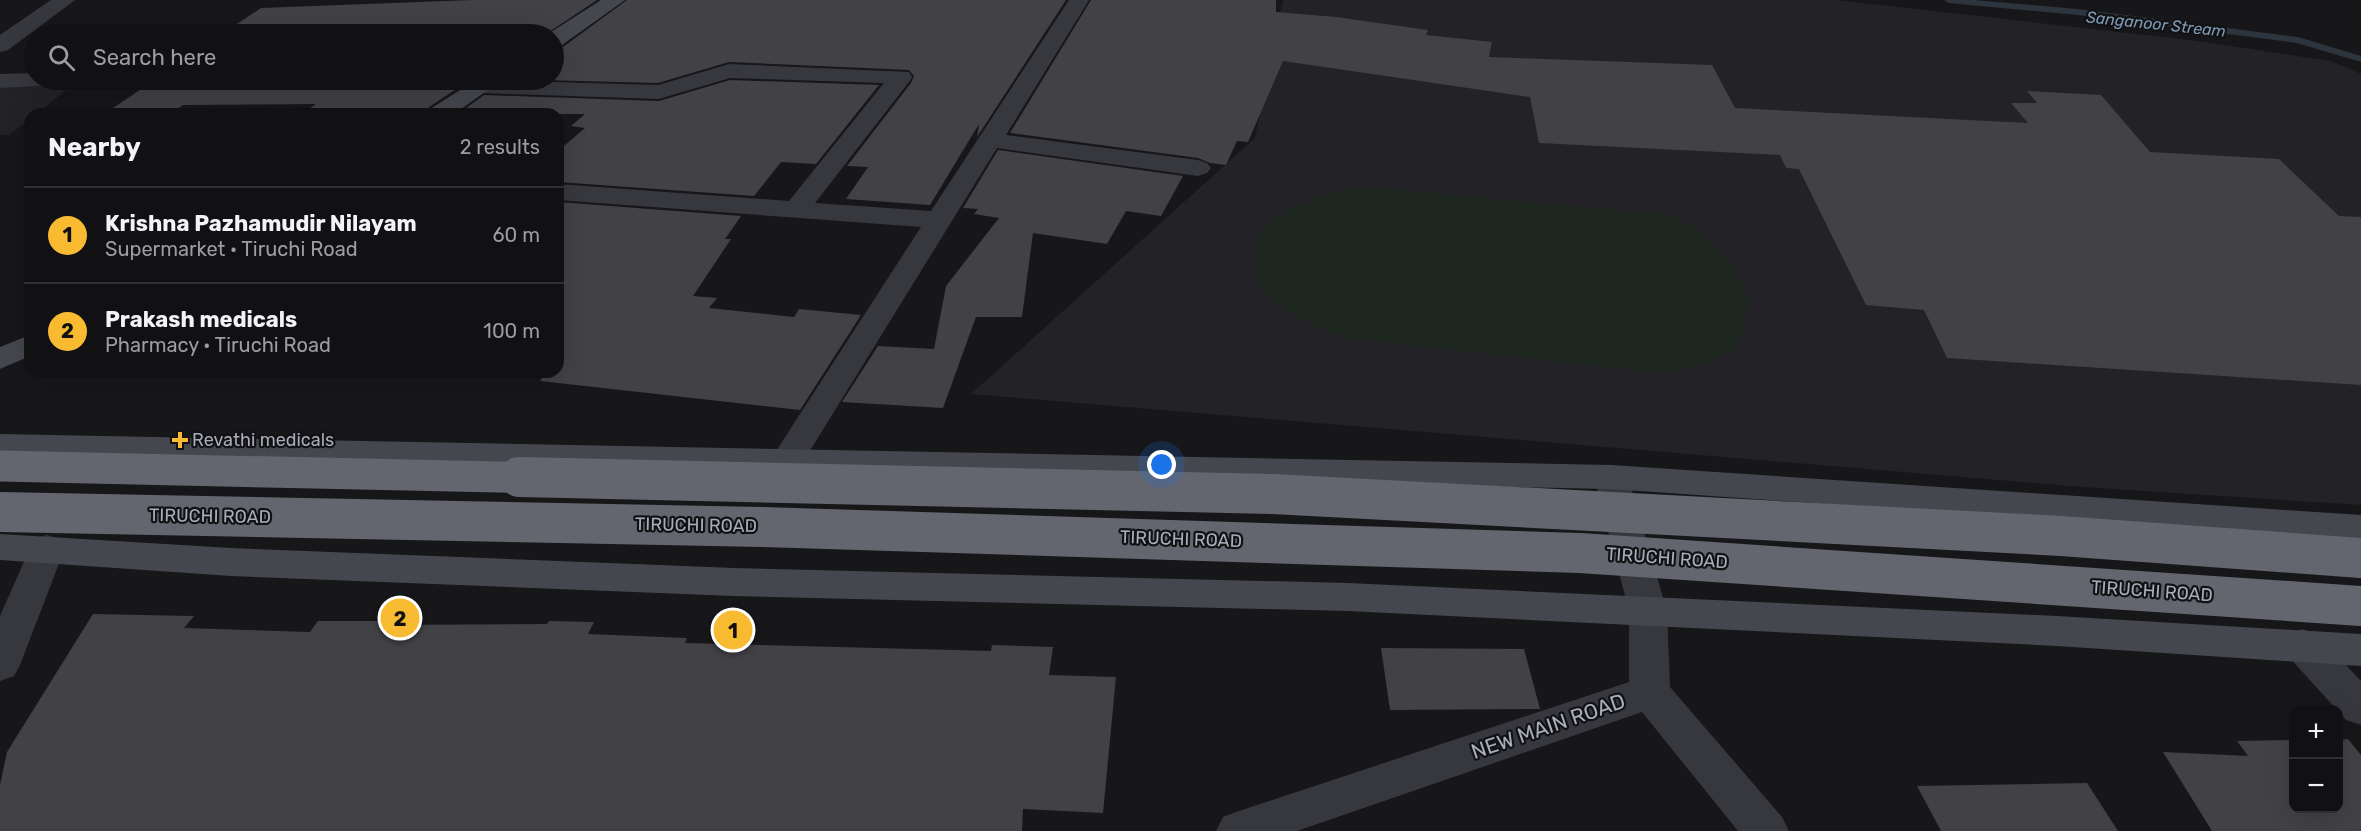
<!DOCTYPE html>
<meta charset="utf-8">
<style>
:root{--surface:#111013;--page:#1a191c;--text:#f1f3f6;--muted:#9c9da0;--line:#303033;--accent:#f7ba30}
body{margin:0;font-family:Rubik,sans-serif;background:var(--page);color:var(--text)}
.controls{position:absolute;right:18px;bottom:18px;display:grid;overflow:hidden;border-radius:12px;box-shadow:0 6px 24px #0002}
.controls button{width:54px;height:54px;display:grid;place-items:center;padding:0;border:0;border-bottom:2px solid var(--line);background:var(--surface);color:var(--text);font:30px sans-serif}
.you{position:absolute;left:1162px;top:465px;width:21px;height:21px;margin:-15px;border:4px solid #fff;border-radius:50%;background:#1a73e8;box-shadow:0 0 0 9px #1a73e833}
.badge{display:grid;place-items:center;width:39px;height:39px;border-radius:50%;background:var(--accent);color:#111;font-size:20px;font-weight:700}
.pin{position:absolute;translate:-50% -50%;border:3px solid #fff;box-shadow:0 2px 6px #0006}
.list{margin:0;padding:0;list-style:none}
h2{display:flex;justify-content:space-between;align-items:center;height:78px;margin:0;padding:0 24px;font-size:26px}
h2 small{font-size:20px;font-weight:400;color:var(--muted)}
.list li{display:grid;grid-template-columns:39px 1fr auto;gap:18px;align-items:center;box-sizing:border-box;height:96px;padding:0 24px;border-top:2px solid var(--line)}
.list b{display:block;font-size:22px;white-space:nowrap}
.list p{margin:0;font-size:20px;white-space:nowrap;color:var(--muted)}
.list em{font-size:20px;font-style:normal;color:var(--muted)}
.icon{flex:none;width:33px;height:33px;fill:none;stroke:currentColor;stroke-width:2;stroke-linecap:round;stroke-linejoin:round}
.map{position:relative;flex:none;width:2361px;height:831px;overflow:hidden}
.search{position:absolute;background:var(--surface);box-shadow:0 6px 24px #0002;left:24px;top:24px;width:540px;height:66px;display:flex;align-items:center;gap:15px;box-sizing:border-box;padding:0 21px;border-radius:33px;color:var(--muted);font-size:22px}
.panel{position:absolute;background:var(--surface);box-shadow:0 6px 24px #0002;left:24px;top:108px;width:540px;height:270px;border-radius:18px}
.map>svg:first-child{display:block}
.built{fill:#232226}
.green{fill:#1e2720}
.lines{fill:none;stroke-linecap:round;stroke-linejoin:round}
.stream{fill:#2c353d;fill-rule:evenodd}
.building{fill:#414146}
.street{fill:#37383e;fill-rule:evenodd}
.secondary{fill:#45474e;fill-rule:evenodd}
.highway-bridge-far1{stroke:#63666f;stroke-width:31}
.highway-bridge{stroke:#63666f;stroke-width:40}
.poi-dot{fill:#f7ba30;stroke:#121114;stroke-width:2}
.labels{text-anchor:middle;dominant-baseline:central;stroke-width:4.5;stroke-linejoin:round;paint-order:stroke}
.far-water-label{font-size:16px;font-style:italic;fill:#7e9ab5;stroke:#121114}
.poi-label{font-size:18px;fill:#a8adb9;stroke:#121114;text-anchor:start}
.street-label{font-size:18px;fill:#a8adb9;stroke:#121114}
.near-street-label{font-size:21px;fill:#a8adb9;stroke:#121114}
</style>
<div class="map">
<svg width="2361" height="831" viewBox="0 0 2361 831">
<rect width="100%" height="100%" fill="#171619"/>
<!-- built -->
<g class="built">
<polygon points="1283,0 1836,0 2190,40 2331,61 2361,74 2361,505 2082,487 971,394 1255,138"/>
<polygon points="77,82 36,114 30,114 30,119 9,135 0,135 0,84"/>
</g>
<!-- green -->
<path class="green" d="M 1352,189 L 1388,189 L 1670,215 L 1707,236 L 1732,264 L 1748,296 L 1746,323 L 1735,349 L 1710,362 L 1666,374 L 1346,338 C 1318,327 1290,316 1268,296 C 1259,287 1255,275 1255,263 C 1252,211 1313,199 1352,189 Z"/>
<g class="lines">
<!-- stream -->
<polygon class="stream" points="1944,0 1975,0 2078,9 2298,37 2361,56 2361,62 2297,43 2078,15 1948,3"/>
</g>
<!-- building -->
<g class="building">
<polygon points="472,0 597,0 546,34 222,34 261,8"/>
<polygon points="627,0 1066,0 977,137 979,124 930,205 846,199 868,167 847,166 911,83 914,76 909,70 729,62 658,83 541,80 554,80 554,48 563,47"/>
<polygon points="1091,0 1276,0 1276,12 1336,17 1428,30 1426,35 1492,42 1489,57 1712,65 1735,108 2028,123 2011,103 2037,103 2027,91 2101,95 2150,152 2279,159 2339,216 2361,217 2361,385 1947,358 1924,310 1866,305 1799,169 1786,168 1780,155 1539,143 1530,97 1283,61 1248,142 1237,141 1226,165 1210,163 1198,158 1010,133"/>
<polygon points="155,80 470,80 429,107 424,114 302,114 316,104 183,105 171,114 104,114"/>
<polygon points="730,80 879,85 816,164 781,162 754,196 558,182 558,151 585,128 571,126 585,114 458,114 484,95 659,101"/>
<polygon points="998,150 1183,176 1161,216 1126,211 1107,244 1033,233 1022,317 976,317 943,408 842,402 878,346 934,349 946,286 999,218 974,214 978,209 963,208"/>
<polygon points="558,202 741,216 725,239 731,239 693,296 717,298 709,308 794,317 799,309 861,315 800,410 540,381 547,372 558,372"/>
<polygon points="93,614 194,616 184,628 310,632 318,621 381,621 379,625 547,624 549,621 594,622 588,634 687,638 685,643 991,651 992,645 1053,647 1049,675 1116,677 1103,813 1023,809 1022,831 0,831 0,785 7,752"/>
<polygon points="1381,648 1524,649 1540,709 1390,710"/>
<polygon points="2348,739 2361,755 2361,831 2212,831 2163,752 2248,756 2237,741 2294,740 2294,808 2338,808 2338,740"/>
<polygon points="2087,783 2118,831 1941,831 1917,786"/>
</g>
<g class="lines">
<!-- street -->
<g class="street">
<polygon points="51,0 75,0 8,50 0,52 0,35"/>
<polygon points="1069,0 1089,0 1006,135 1198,160 1207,163 1211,168 1207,173 1198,176 997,148 798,470 786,474 774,470 769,462 921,227 558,200 558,184 789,201 884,83 730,78 659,99 480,93 472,91 468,86 472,81 478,80 658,85 729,64 909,72 912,77 909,82 815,203 931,211"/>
<polygon points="34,73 34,80 57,80 54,85 0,88 0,74"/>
<polygon points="1611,465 1623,469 1628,477 1667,611 1670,687 1782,817 1789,831 1738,831 1642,712 1297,831 1216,831 1223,817 1239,811 1629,682 1629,611 1594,477 1599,469"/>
<polygon points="47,535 60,539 65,548 20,665 14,676 0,681 0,616 34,539"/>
<polygon points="2302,629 2316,634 2361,681 2361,725 2346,720 2288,656 2282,645 2288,634"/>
</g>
<!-- secondary -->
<g class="secondary">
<polygon points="601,0 625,0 562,45 554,46 554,34 548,34"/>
<polygon points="476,80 502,80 454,114 426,114 430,109"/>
<polygon points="30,335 30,356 0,369 0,347"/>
<polygon points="0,434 1611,465 2361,515 2361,541 1611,489 0,456"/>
<polygon points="0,534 231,548 734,568 1348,583 2057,616 2361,634 2361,666 2057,646 1348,611 734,596 231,576 0,560"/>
</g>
<!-- highway-bridge-far1 -->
<polyline class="highway-bridge-far1" points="0,466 587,479"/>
<!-- highway-bridge -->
<g class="highway-bridge">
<polyline points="519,477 1273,494 2061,536 2361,558"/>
<polyline points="0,512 763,527 1580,553 2361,606"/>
</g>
</g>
<!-- markers -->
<path class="poi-dot" d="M177 431h6v6h6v6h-6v6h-6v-6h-6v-6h6z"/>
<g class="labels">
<!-- far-water labels -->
<g class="far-water-label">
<text transform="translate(2156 24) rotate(6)">Sanganoor Stream</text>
</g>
<!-- poi labels -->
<g class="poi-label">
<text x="192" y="440">Revathi medicals</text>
</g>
<!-- street labels -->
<g class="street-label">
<text transform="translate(210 516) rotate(1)">TIRUCHI ROAD</text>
<text transform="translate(696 525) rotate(1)">TIRUCHI ROAD</text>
<text transform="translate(1181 539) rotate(2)">TIRUCHI ROAD</text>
<text transform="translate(1667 558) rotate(4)">TIRUCHI ROAD</text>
<text transform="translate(2152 591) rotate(4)">TIRUCHI ROAD</text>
</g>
<!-- near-street labels -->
<g class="near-street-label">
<text transform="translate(1548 726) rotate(-19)">NEW MAIN ROAD</text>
</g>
</g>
</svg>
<div class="controls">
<button>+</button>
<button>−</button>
</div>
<div class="you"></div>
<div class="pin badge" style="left:733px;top:630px">1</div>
<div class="pin badge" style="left:400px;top:618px">2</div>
<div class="search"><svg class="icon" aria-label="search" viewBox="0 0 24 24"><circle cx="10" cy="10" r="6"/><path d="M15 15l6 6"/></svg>Search here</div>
<section class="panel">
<h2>Nearby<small>2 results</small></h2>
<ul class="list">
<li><span class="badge">1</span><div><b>Krishna Pazhamudir Nilayam</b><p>Supermarket · Tiruchi Road</p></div><em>60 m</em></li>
<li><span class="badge">2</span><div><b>Prakash medicals</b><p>Pharmacy · Tiruchi Road</p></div><em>100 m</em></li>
</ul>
</section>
</div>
